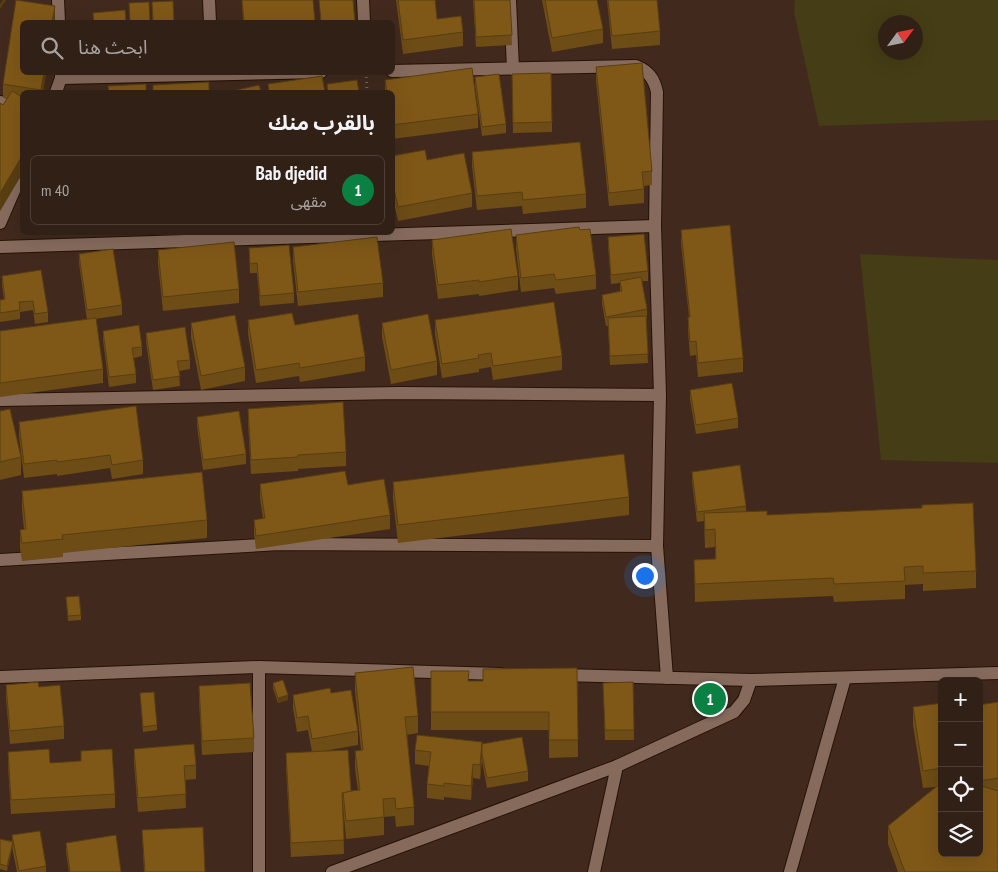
<!DOCTYPE html>
<html lang="ar">
<meta charset="utf-8">
<style>
:root{--surface:#312016;--page:#39281f;--text:#f1f3f6;--muted:#a8a3a1;--line:#4c3e35;--accent:#0b8043}
body{margin:0;font-family:"PT Sans Narrow","Noto Sans Arabic",sans-serif;background:var(--page);color:var(--text);direction:rtl}
.controls{position:absolute;right:15px;bottom:15px;display:grid;overflow:hidden;border-radius:8px;box-shadow:0 5px 20px #0002}
.controls button{width:45px;height:45px;display:grid;place-items:center;padding:0;border:0;border-bottom:1px solid var(--line);background:var(--surface);color:var(--text);font:25px sans-serif}
.compass{position:absolute;left:878px;top:15px;width:45px;height:45px;border-radius:50%;background:var(--surface);box-shadow:0 5px 20px #0002;rotate:57deg}
.you{position:absolute;left:644px;top:575px;width:18px;height:18px;margin:-12px;border:4px solid #fff;border-radius:50%;background:#1a73e8;box-shadow:0 0 0 8px #1a73e833}
.badge{display:grid;place-items:center;width:32px;height:32px;border-radius:50%;background:var(--accent);color:#fff;font-size:16px;font-weight:700}
.pin{position:absolute;translate:-50% -50%;border:2px solid #fff;box-shadow:0 1px 5px #0006}
.list{margin:0;padding:0;list-style:none}
h2{display:flex;justify-content:space-between;align-items:center;height:65px;margin:0;padding:0 20px;font-size:21px}
h2 small{font-size:16px;font-weight:400;color:var(--muted)}
.list li{display:grid;grid-template-columns:32px 1fr auto;gap:15px;align-items:center;box-sizing:border-box;height:70px;margin:0 10px 10px;padding:0 10px;border:1px solid var(--line);border-radius:8px}
.list b{display:block;font-size:19px;white-space:nowrap}
.list p{margin:0;font-size:16px;white-space:nowrap;color:var(--muted)}
.list em{font-size:16px;font-style:normal;color:var(--muted)}
.icon{flex:none;width:28px;height:28px;fill:none;stroke:currentColor;stroke-width:2;stroke-linecap:round;stroke-linejoin:round}
.map{position:relative;flex:none;width:998px;height:872px;overflow:hidden;direction:ltr}
.search{position:absolute;background:var(--surface);box-shadow:0 5px 20px #0002;left:20px;top:20px;width:375px;height:55px;display:flex;align-items:center;gap:12px;box-sizing:border-box;padding:0 18px;border-radius:8px;color:var(--muted);font-size:19px}
.panel{position:absolute;background:var(--surface);box-shadow:0 5px 20px #0002;left:20px;top:90px;width:375px;height:145px;border-radius:8px;direction:rtl}
.map>svg:first-child{display:block}
.green{fill:#443d15;fill-rule:evenodd}
.lines{fill:none;stroke-linecap:round;stroke-linejoin:round}
.pedestrian-casing{stroke:#271206;stroke-width:14}
.minor-casing{stroke:#271206;stroke-width:14}
.tertiary-casing{stroke:#271206;stroke-width:14}
.path{stroke:#7c675c;stroke-width:3;stroke-dasharray:1 4;stroke-linecap:butt}
.pedestrian{stroke:#866b5d;stroke-width:12}
.minor{stroke:#866b5d;stroke-width:12}
.tertiary{stroke:#866b5d;stroke-width:12}
.wall{fill:#6d4c15}
.shaded-wall{fill:#593e11}
.building{fill:#7f5818;stroke:#593e11}
</style>
<div class="map">
<svg width="998" height="872" viewBox="0 0 998 872">
<rect width="100%" height="100%" fill="#412a1d"/>
<!-- green -->
<g class="green">
<path d="M 795,0 L 998,0 L 998,120 L 819,126 L 794,12 ZM 886,22 L 916,22 L 916,52 L 886,52 Z"/>
<polygon points="860,254 998,260 998,463 881,460"/>
</g>
<g class="lines">
<!-- pedestrian casing -->
<g class="pedestrian-casing">
<polyline id="pedestrian" points="0,102 22,108"/>
</g>
<!-- minor casing -->
<g class="minor-casing">
<g id="minor">
<polyline points="58,0 59,22"/>
<polyline points="209,0 210,22"/>
<polyline points="363,0 364,22"/>
<polyline points="510,0 513,69"/>
<path d="M 392,71 L 636,66 C 648,71 654,78 657,92 L 655,226 L 660,395 L 657,546 L 667,678"/>
<polyline points="61,78 321,72"/>
<polyline points="56,92 61,78 61,72"/>
<polyline points="0,223 22,172"/>
<polyline points="0,247 655,226"/>
<polyline points="0,400 399,393 660,395"/>
<polyline points="0,560 280,544 657,546"/>
<polyline points="259,667 259,872"/>
<polyline points="332,872 617,766 734,712 744,700 751,680"/>
<polyline points="594,872 617,766"/>
<polyline points="790,872 845,678"/>
</g>
</g>
<!-- tertiary casing -->
<g class="tertiary-casing">
<g id="tertiary">
<polyline points="562,675 751,680 998,673"/>
<polyline points="0,677 259,667 500,674"/>
</g>
</g>
<!-- path -->
<polyline class="path" points="366,72 367,92"/>
<!-- pedestrian -->
<use href="#pedestrian" class="pedestrian"/>
<!-- minor -->
<use href="#minor" class="minor"/>
<!-- tertiary -->
<use href="#tertiary" class="tertiary"/>
</g>
<!-- wall -->
<g class="wall">
<polygon points="242,0 315,22 243,22"/>
<polygon points="396,0 435,0 437,19 463,32 463,46 403,54"/>
<polygon points="473,0 510,0 512,45 476,47"/>
<polygon points="542,0 597,0 603,29 603,43 552,52"/>
<polygon points="607,0 657,0 660,31 660,45 612,49"/>
<polygon points="55,20 43,92 22,92 22,174 0,211 0,103 3,105 7,99 3,98 3,84"/>
<polygon points="596,67 652,171 652,185 644,186 644,203 609,206 596,81"/>
<polygon points="475,77 506,124 506,133 482,136 475,86"/>
<polygon points="385,80 478,114 478,128 392,139 392,92 385,92"/>
<polygon points="512,84 552,122 552,132 513,133"/>
<polygon points="472,152 586,194 586,208 523,214 522,206 477,210 472,166"/>
<polygon points="392,156 427,160 472,193 472,207 398,221 392,194"/>
<polygon points="681,230 743,358 743,372 698,377 696,355 690,356 688,331 688,317 689,317 681,244"/>
<polygon points="516,235 596,275 596,289 556,294 554,288 521,292 516,249"/>
<polygon points="608,237 648,271 648,281 642,281 647,309 647,319 646,319 648,363 610,365 608,326 606,326 602,304 602,295 620,291 620,283 611,284 608,246"/>
<polygon points="432,240 518,276 518,290 479,296 479,294 438,299 432,254"/>
<polygon points="293,247 383,283 383,297 298,306 293,261"/>
<polygon points="249,248 294,293 294,303 260,306 257,273 250,273"/>
<polygon points="158,250 239,289 239,303 163,311 158,264"/>
<polygon points="79,254 122,305 122,315 88,320 103,369 103,383 0,397 0,331 87,320 79,263"/>
<polygon points="2,276 48,312 48,322 35,324 33,310 20,312 20,319 0,322 0,300 4,300 2,285"/>
<polygon points="248,320 295,325 365,357 365,371 300,382 299,376 256,383 248,334"/>
<polygon points="435,320 562,356 562,370 493,380 491,367 479,369 479,372 442,378 435,334"/>
<polygon points="191,323 245,367 245,381 201,390 191,337"/>
<polygon points="382,323 437,361 437,375 391,384 382,337"/>
<polygon points="103,331 142,347 142,356 134,358 136,374 136,383 109,387 103,340"/>
<polygon points="146,333 190,360 190,369 179,371 180,386 153,390 146,342"/>
<polygon points="690,390 738,418 738,428 696,434 690,400"/>
<polygon points="248,409 346,452 346,466 298,469 298,471 251,474 248,423"/>
<polygon points="0,411 21,457 21,475 0,480"/>
<polygon points="197,417 246,454 246,464 203,470 197,426"/>
<polygon points="19,422 143,460 143,474 112,479 110,468 57,476 57,474 24,478 19,436"/>
<polygon points="692,472 746,506 746,512 767,515 976,571 976,588 923,591 923,584 905,585 905,599 834,602 833,596 695,602 694,560 715,559 715,547 705,548 704,521 697,522 692,481"/>
<polygon points="393,482 629,497 629,515 398,543 393,499"/>
<polygon points="260,484 348,485 390,515 390,529 256,549 254,534 254,520 263,519 260,498"/>
<polygon points="22,491 207,520 207,538 63,553 63,557 22,561 20,548 20,530 24,530 22,509"/>
<polygon points="66,597 81,615 81,620 68,621"/>
<polygon points="577,668 578,757 549,758 549,730 431,730 431,671 469,681 483,681"/>
<polygon points="355,673 418,716 418,733 407,735 414,807 414,825 396,827 395,816 384,817 384,835 346,839 343,807 344,854 291,857 286,767 286,753 312,752 308,730 297,732 293,708 293,695 331,693 358,731 358,745 324,751 351,791 358,790 355,769 355,751 361,750 355,691"/>
<polygon points="633,682 634,740 605,740 603,683"/>
<polygon points="273,683 288,700 278,703 273,688"/>
<polygon points="6,685 39,687 64,726 64,739 10,744 6,699"/>
<polygon points="199,686 254,738 254,752 202,755 199,700"/>
<polygon points="140,693 157,725 157,730 143,732"/>
<polygon points="998,702 998,872 898,872 888,844 888,826 936,787 923,788 913,725 913,707 942,703 942,853 979,853 979,705"/>
<polygon points="482,744 528,771 528,781 487,788 482,761 480,779 473,778 471,800 444,797 444,800 427,798 427,784 429,766 415,764 415,750"/>
<polygon points="134,749 196,765 196,779 185,780 186,808 138,812 134,763"/>
<polygon points="81,751 115,794 115,808 11,814 8,766 8,752 50,763 81,761"/>
<polygon points="142,830 205,872 144,872"/>
<polygon points="12,835 46,866 46,872 17,872 12,847 7,871 0,869 0,839 12,841"/>
<polygon points="66,843 121,872 69,872 66,852"/>
</g>
<!-- shaded-wall -->
<g class="shaded-wall">
<polygon points="3,0 6,0 0,9 0,4"/>
<polygon points="55,6 55,20 54,22 52,22"/>
<polygon points="44,72 46,72 43,92 41,92"/>
<polygon points="22,156 22,174 0,211 0,193"/>
<polygon points="288,695 288,700 278,703 278,698"/>
<polygon points="482,742 482,756 480,779 480,765"/>
<polygon points="473,764 473,778 471,800 471,786"/>
<polygon points="13,842 13,846 7,871 7,866"/>
</g>
<!-- building -->
<g class="building">
<polygon points="16,0 55,6 52,22 22,22 22,72 44,72 41,90 3,84"/>
<polygon points="242,0 313,0 315,22 244,22"/>
<polygon points="319,0 353,0 355,22 321,22"/>
<polygon points="398,0 435,0 437,19 461,16 463,32 403,40"/>
<polygon points="474,0 510,0 512,35 476,37"/>
<polygon points="545,0 597,0 603,29 552,38"/>
<polygon points="608,0 657,0 660,31 612,36"/>
<polygon points="173,1 174,22 153,22 152,2"/>
<polygon points="149,2 150,22 130,22 129,3"/>
<polygon points="125,10 126,22 94,22 93,13"/>
<polygon points="642,63 652,171 642,172 644,189 609,193 596,67"/>
<polygon points="472,68 478,114 392,125 392,92 387,92 385,80"/>
<polygon points="551,73 552,122 513,123 512,74"/>
<polygon points="499,74 506,124 482,127 475,77"/>
<polygon points="322,76 325,92 269,92 268,84"/>
<polygon points="357,80 359,92 328,92 327,84"/>
<polygon points="209,82 209,92 153,92 153,85"/>
<polygon points="146,84 146,92 109,92 108,86"/>
<polygon points="259,85 261,92 237,92 237,90"/>
<polygon points="12,91 22,97 22,156 0,193 0,103 3,105"/>
<polygon points="580,142 586,194 523,200 522,192 477,196 472,152"/>
<polygon points="425,150 427,160 464,153 472,193 398,207 392,180 392,156"/>
<polygon points="730,225 743,358 698,363 696,341 690,342 688,317 690,317 681,230"/>
<polygon points="579,227 580,230 590,229 596,275 556,280 554,274 521,278 516,235"/>
<polygon points="511,229 518,276 479,282 479,280 438,285 432,240"/>
<polygon points="644,234 648,271 611,275 608,237"/>
<polygon points="377,237 383,283 298,292 293,247"/>
<polygon points="234,242 239,289 163,297 158,250"/>
<polygon points="289,245 294,293 260,296 257,263 250,264 249,248"/>
<polygon points="113,249 122,305 87,310 79,254"/>
<polygon points="41,270 48,312 35,314 33,301 19,302 20,310 0,313 0,300 5,299 2,276"/>
<polygon points="641,277 647,309 606,317 602,295 622,291 620,281"/>
<polygon points="554,302 562,356 493,366 491,353 478,355 479,358 442,364 435,320"/>
<polygon points="292,313 295,325 358,314 365,357 300,368 299,363 256,370 248,320"/>
<polygon points="428,314 437,361 391,370 382,323"/>
<polygon points="235,315 245,367 201,376 191,323"/>
<polygon points="646,316 648,354 610,356 608,318"/>
<polygon points="96,318 103,369 0,383 0,331"/>
<polygon points="139,325 142,347 132,348 136,374 109,377 103,331"/>
<polygon points="185,327 190,360 177,361 180,376 153,380 146,333"/>
<polygon points="732,383 738,418 696,425 690,390"/>
<polygon points="343,402 346,452 298,455 298,457 251,460 248,409"/>
<polygon points="136,406 143,460 112,465 110,455 57,462 57,460 24,464 19,422"/>
<polygon points="10,409 21,457 0,462 0,411"/>
<polygon points="239,411 246,454 203,460 197,417"/>
<polygon points="624,454 629,497 398,525 393,482"/>
<polygon points="740,465 746,506 697,512 692,472"/>
<polygon points="345,471 348,485 384,479 390,515 256,536 254,520 265,518 260,484"/>
<polygon points="202,472 207,520 62,535 63,539 22,543 20,530 26,529 22,491"/>
<polygon points="973,503 976,571 923,573 923,566 904,567 905,581 834,584 833,578 695,584 694,560 716,559 715,529 705,530 704,513 767,511 767,515 922,508 922,505"/>
<polygon points="79,596 81,615 68,616 66,597"/>
<polygon points="413,667 418,716 405,717 414,807 396,809 395,798 383,799 384,817 346,821 343,792 360,790 355,751 363,750 355,673"/>
<polygon points="577,668 578,740 549,740 549,712 431,712 431,671 469,671 468,681 483,681 483,669"/>
<polygon points="283,680 288,695 278,698 273,683"/>
<polygon points="38,682 39,687 60,685 64,726 10,731 6,685"/>
<polygon points="633,682 634,730 605,730 603,683"/>
<polygon points="250,683 254,738 202,741 199,686"/>
<polygon points="330,688 331,693 351,690 358,731 312,739 308,716 297,718 293,695"/>
<polygon points="154,692 157,725 143,727 140,693"/>
<polygon points="998,702 998,778 979,781 979,705"/>
<polygon points="942,703 942,768 923,771 913,707"/>
<polygon points="417,735 482,742 480,765 473,764 471,786 444,783 444,786 427,784 431,752 415,750"/>
<polygon points="522,737 528,771 487,778 482,754 482,744"/>
<polygon points="194,744 196,765 184,766 186,794 138,798 134,749"/>
<polygon points="49,749 50,763 81,761 81,751 112,749 115,794 11,800 8,752"/>
<polygon points="348,750 351,791 342,793 344,840 291,843 286,753"/>
<polygon points="942,782 942,853 979,853 979,785 998,791 998,872 905,872 888,826"/>
<polygon points="203,827 205,872 145,872 142,830"/>
<polygon points="40,831 46,866 19,871 12,835"/>
<polygon points="116,835 121,872 70,872 66,843"/>
<polygon points="0,839 13,842 7,866 0,864"/>
</g>
</svg>
<div class="controls">
<button>+</button>
<button>−</button>
<button><svg class="icon" aria-label="locate" viewBox="0 0 24 24"><circle cx="12" cy="12" r="6"/><path d="M12 2v4M12 18v4M2 12h4M18 12h4"/></svg></button>
<button><svg class="icon" aria-label="layers" viewBox="0 0 24 24"><path d="M12 4l9 5-9 5-9-5zM3 14l9 5 9-5"/></svg></button>
</div>
<svg class="compass" viewBox="-18 -18 36 36"><path d="M0-13l5 13h-10z" fill="#e53935"/><path d="M0 13l5-13h-10z" fill="#a8a3a1"/></svg>
<div class="you"></div>
<div class="pin badge" style="left:710px;top:699px">1</div>
<div class="search"><svg class="icon" aria-label="search" viewBox="0 0 24 24"><circle cx="10" cy="10" r="6"/><path d="M15 15l6 6"/></svg>ابحث هنا</div>
<section class="panel">
<h2>بالقرب منك<small></small></h2>
<ul class="list">
<li><span class="badge">1</span><div><b>Bab djedid</b><p>مقهى</p></div><em>40 m</em></li>
</ul>
</section>
</div>
